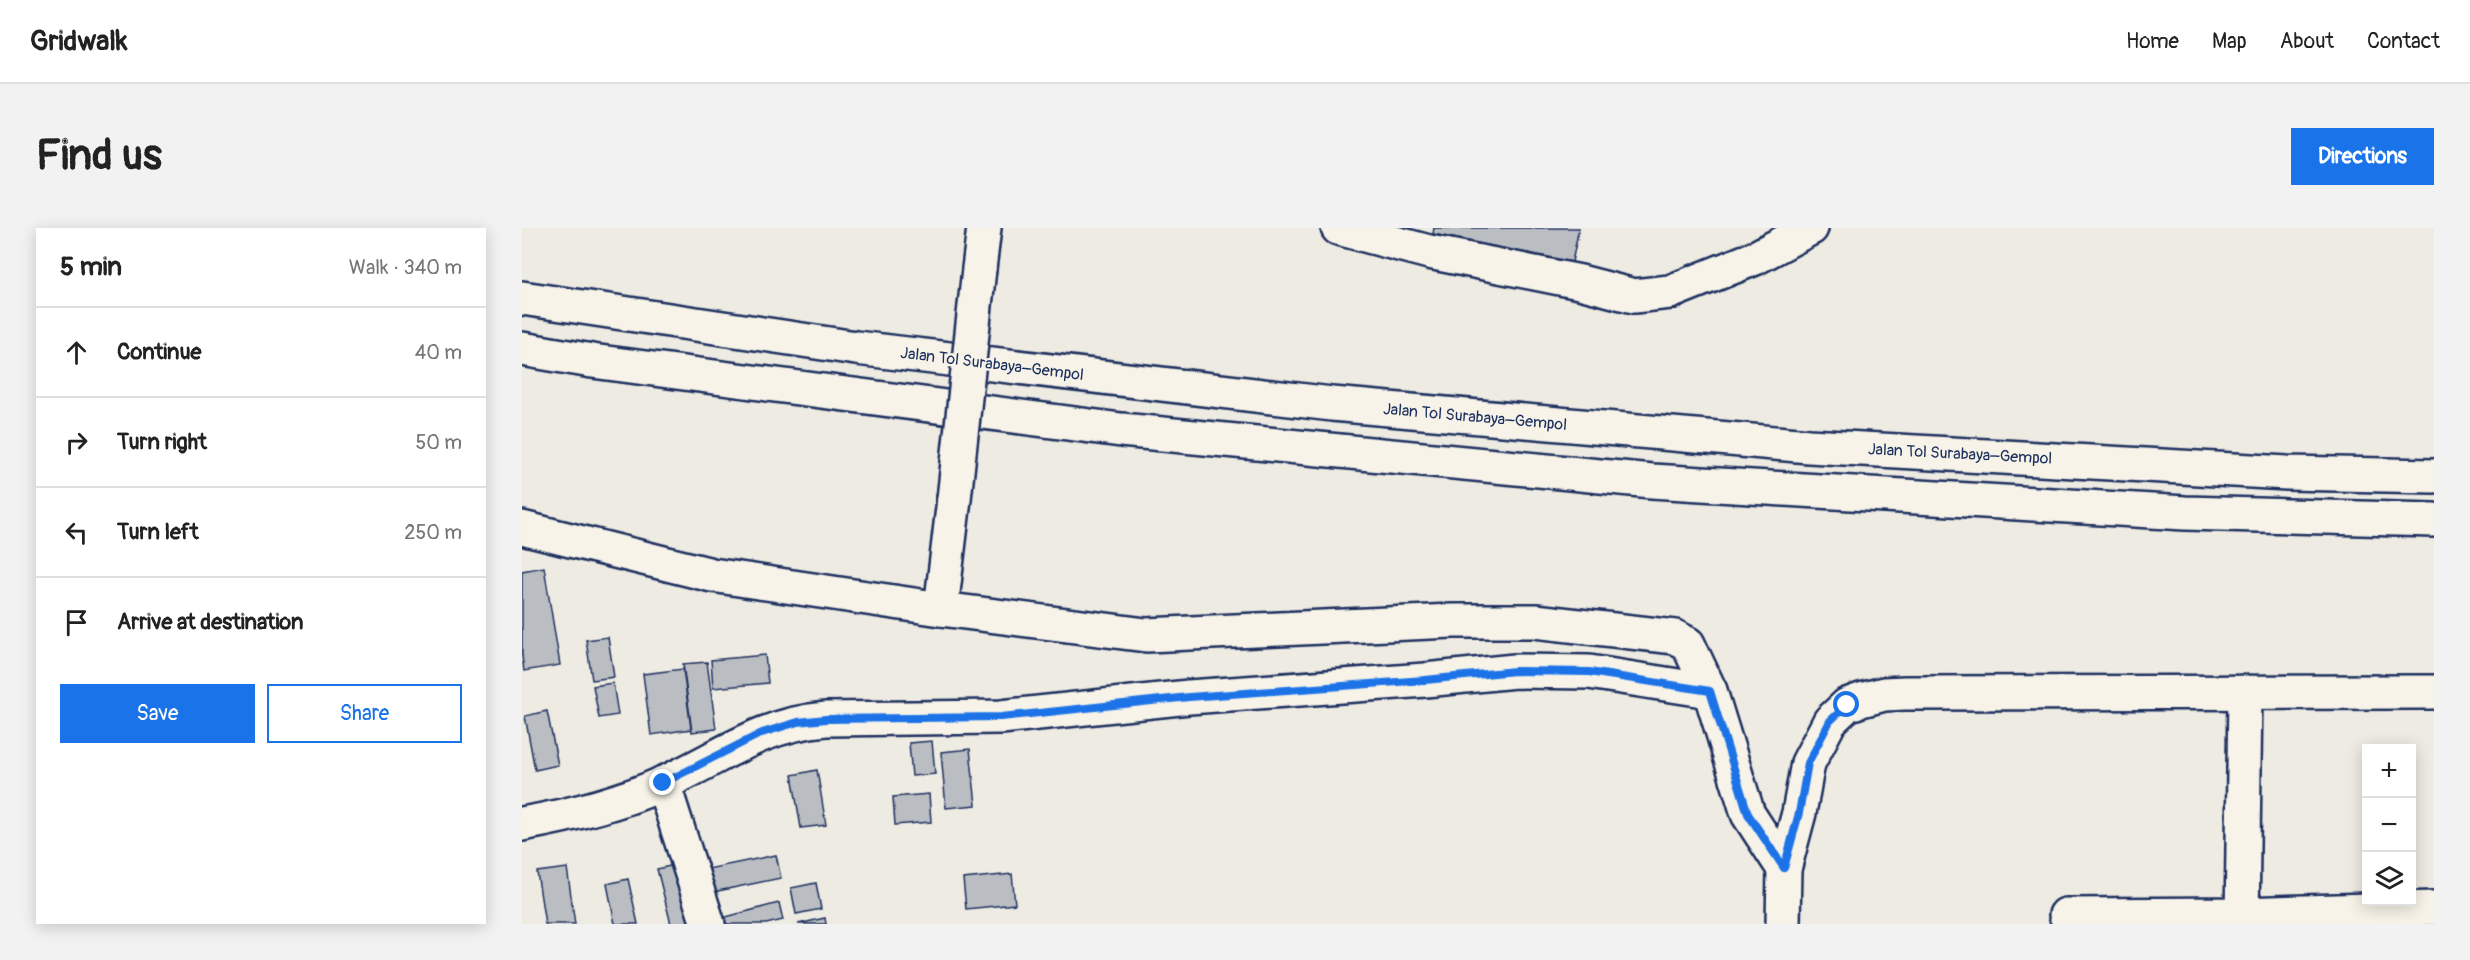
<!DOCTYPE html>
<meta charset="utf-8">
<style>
:root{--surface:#fff;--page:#f2f2f2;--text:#222;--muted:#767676;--line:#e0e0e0;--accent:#1a73e8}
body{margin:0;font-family:Pangolin,sans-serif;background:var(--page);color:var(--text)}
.controls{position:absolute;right:18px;bottom:18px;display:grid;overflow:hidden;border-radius:0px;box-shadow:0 3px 15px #0003}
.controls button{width:54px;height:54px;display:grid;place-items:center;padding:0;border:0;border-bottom:2px solid var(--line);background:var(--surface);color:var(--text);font:30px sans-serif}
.stop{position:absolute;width:18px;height:18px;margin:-14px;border:4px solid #1a73e8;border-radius:50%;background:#fff}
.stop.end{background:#1a73e8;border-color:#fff;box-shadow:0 2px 6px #0008}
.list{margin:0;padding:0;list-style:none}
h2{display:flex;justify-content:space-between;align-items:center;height:78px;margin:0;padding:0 24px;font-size:26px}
h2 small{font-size:20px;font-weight:400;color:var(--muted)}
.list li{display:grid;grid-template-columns:39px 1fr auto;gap:18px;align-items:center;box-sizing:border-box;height:90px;padding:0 24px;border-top:2px solid var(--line)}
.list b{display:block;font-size:22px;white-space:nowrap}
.list em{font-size:20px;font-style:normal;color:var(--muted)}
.actions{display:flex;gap:12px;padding:18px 24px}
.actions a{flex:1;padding:14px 0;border:2px solid var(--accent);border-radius:0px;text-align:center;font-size:21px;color:var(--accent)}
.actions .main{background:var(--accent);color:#fff}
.icon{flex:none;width:33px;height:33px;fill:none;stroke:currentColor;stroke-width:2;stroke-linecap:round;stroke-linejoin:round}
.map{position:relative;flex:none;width:1912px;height:696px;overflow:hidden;border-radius:0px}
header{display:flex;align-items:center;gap:36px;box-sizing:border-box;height:84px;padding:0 30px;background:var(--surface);border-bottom:2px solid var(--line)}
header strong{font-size:28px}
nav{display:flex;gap:33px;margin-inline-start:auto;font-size:21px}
.intro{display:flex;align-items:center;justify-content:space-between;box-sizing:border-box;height:144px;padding:0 36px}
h1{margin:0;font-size:42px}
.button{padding:15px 27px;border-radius:0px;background:var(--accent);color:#fff;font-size:21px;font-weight:700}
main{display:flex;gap:36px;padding:0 36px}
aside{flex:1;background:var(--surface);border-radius:0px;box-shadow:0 3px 15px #0003}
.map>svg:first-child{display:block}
.building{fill:#babdc2;stroke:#1b2f5e;stroke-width:1.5}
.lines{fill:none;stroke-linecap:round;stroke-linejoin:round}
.minor-casing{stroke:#1b2f5e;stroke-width:38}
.highway-casing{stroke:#1b2f5e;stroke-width:38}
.minor{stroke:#f7f3e8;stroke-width:33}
.highway{stroke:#f7f3e8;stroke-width:33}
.minor-bridge-casing{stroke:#1b2f5e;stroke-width:38;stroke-linecap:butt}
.minor-bridge{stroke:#f7f3e8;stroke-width:33}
.route{stroke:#1a73e8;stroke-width:8}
.labels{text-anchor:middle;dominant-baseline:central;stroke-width:4.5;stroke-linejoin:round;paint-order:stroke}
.street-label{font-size:16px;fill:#1b2f5e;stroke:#f7f3e8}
</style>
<header>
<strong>Gridwalk</strong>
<nav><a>Home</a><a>Map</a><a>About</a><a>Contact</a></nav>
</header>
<div class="intro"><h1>Find us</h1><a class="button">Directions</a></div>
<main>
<aside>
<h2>5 min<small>Walk · 340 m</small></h2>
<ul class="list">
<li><svg class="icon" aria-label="ahead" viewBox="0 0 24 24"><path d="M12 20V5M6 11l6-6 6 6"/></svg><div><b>Continue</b></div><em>40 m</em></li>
<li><svg class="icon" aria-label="right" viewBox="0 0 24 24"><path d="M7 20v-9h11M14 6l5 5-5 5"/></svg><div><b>Turn right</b></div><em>50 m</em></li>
<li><svg class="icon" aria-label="left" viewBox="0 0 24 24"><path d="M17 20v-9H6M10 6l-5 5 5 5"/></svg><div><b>Turn left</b></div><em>250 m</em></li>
<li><svg class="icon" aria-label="arrive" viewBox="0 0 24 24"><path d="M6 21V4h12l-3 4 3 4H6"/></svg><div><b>Arrive at destination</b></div></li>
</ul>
<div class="actions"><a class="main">Save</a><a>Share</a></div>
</aside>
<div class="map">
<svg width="1912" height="696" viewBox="0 0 1912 696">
<rect width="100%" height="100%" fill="#eeebe2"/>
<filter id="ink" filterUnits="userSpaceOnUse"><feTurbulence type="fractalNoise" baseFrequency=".0167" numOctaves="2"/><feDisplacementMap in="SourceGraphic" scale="12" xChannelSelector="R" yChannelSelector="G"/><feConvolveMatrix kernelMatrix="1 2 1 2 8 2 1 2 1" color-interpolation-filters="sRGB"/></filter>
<g filter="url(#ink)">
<!-- building -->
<g class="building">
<polygon points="912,0 1057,0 1050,34 911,6"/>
<polygon points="22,339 38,437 2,443 0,428 0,343"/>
<polygon points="86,409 92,449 70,452 64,412"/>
<polygon points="243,427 246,455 191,460 189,432"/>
<polygon points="185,434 194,501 170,504 161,436"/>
<polygon points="161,441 169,501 129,507 121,446"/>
<polygon points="91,455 96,487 77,490 71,458"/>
<polygon points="25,483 36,537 13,542 3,488"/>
<polygon points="410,513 413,546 390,548 387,515"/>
<polygon points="448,521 454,577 424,580 419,524"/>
<polygon points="295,542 304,597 279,600 270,547"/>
<polygon points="407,566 409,594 373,597 371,569"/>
<polygon points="254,627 259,650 181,666 176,643"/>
<polygon points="161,635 177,696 149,696 135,641"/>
<polygon points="45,640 53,696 23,696 15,644"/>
<polygon points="490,646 493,676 444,681 441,651"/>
<polygon points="106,651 116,696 93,696 85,656"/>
<polygon points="294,655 299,681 274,686 269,660"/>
<polygon points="257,675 261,692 244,696 202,696 200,690"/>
<polygon points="303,690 304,696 276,696"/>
</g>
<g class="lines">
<!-- minor casing -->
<g class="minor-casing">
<g id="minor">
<polyline points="816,0 907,24 1058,54 1112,68 1148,64 1233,30 1289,0"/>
<polyline points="457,41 462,0"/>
<polyline points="0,300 190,347 419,381 624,407 930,393 1013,393 1153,409 1166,416 1188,463 1226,586 1262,641"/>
<polyline points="419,381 432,271"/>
<polyline points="141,555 186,696"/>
<path d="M 0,596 C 45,588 100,574 142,555 C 200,529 237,497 304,491 L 479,489 L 667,469 L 903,452 L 993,443 L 1067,444 L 1188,463"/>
<polyline points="1544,687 1720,686 1912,680"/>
<polyline points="1261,696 1262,641 1277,585 1286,535 1308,493 1325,477 1339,472 1362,466 1383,465 1912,464"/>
<polyline points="1720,696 1723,464"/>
</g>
</g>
<!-- highway casing -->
<g class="highway-casing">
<g id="highway">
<polyline points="0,70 334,120 810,176 1287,218 1765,245 1912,248"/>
<polyline points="0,121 70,133 599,202 1130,253 1663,285 1912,292"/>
</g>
</g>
<!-- minor -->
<use href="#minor" class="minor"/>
<!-- highway -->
<use href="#highway" class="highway"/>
<!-- minor-bridge casing -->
<g class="minor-bridge-casing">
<polyline id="minor-bridge" points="432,271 457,41"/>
</g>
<!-- minor-bridge -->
<use href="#minor-bridge" class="minor-bridge"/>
</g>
</g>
<g class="lines" filter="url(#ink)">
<!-- route -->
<polyline class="route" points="141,555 240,505 276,494 304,491 479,489 667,469 903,452 993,443 1067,444 1188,463 1226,586 1262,640 1277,585 1286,535 1308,493 1325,477"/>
</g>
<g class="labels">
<!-- street labels -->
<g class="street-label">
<text transform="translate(470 136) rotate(7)">Jalan Tol Surabaya–Gempol</text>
<text transform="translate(953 189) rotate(5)">Jalan Tol Surabaya–Gempol</text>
<text transform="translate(1438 226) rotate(3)">Jalan Tol Surabaya–Gempol</text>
</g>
</g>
</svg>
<div class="controls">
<button>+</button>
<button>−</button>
<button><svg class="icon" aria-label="layers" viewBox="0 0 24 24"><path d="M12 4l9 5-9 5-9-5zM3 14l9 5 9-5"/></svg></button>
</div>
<div class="stop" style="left:1325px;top:477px"></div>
<div class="stop end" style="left:141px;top:555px"></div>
</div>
</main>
